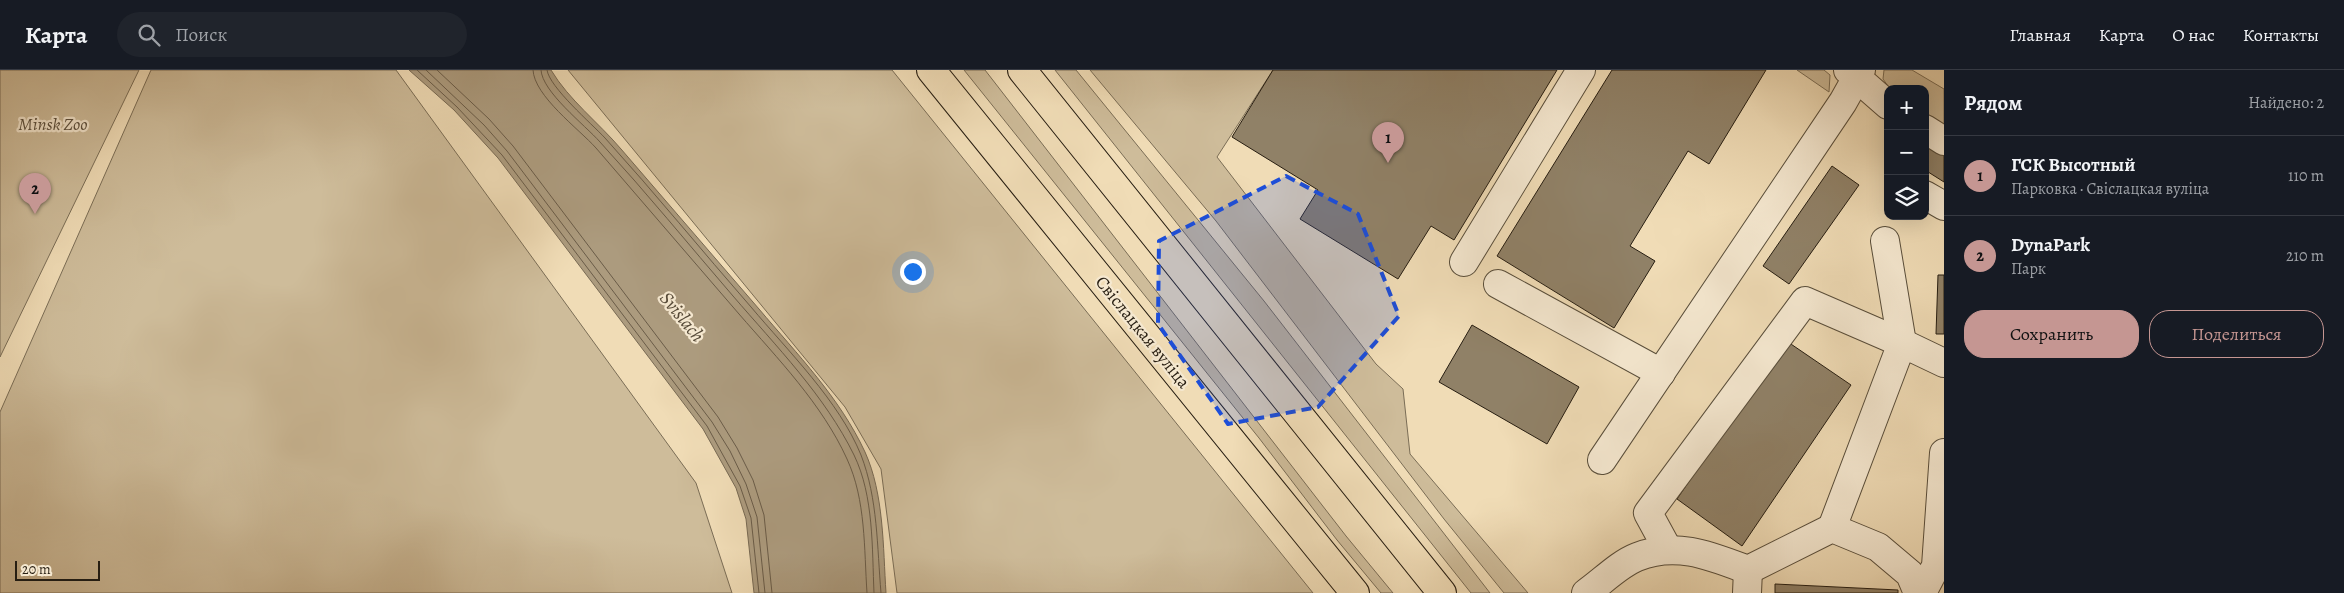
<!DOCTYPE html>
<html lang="ru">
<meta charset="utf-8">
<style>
:root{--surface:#171b24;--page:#20242c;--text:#f1f3f6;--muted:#9ea1a6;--line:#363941;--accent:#c59692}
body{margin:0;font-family:Alegreya,serif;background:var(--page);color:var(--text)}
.controls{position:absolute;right:15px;top:15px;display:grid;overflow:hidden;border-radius:10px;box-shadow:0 5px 20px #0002}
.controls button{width:45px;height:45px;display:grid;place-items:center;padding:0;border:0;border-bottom:1px solid var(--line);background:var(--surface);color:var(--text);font:25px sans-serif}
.scale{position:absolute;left:15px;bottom:12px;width:85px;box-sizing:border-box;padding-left:5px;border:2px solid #271e12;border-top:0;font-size:14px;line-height:18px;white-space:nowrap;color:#271e12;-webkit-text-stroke:4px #f5e8d0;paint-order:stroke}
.you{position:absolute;left:912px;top:201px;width:18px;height:18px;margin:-12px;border:4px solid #fff;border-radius:50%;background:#1a73e8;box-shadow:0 0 0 8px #1a73e833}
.badge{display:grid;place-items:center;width:32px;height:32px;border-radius:50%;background:var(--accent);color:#111;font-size:16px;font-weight:700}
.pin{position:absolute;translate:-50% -41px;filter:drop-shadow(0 1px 2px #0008)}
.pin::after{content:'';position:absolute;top:26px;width:18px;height:15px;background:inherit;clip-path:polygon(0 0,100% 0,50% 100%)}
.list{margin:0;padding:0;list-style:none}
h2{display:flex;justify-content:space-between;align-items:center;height:65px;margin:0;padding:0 20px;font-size:21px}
h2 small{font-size:16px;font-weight:400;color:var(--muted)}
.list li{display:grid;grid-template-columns:32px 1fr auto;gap:15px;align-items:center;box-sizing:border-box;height:80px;padding:0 20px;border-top:1px solid var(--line)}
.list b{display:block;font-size:19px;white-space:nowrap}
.list p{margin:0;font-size:16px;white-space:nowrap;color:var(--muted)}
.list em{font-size:16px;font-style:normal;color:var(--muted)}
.actions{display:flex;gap:10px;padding:15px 20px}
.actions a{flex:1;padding:11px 0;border:1px solid var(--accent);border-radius:20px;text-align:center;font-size:18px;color:var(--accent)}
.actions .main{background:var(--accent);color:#111}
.icon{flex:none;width:28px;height:28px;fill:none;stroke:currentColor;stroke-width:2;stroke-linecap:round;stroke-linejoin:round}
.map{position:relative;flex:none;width:1944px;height:523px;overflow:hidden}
header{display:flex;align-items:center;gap:30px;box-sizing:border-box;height:70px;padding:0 25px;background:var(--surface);border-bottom:1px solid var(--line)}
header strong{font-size:24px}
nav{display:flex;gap:28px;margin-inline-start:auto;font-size:18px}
.search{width:350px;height:45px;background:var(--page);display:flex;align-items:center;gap:12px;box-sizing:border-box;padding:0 18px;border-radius:28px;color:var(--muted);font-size:19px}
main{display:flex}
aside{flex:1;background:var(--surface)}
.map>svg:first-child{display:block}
.green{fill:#cebc9a;stroke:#7a6d56}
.water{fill:#ac9b7e;stroke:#776953}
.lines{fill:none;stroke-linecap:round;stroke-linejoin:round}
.shore{stroke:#6a5c48;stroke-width:1}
.building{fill:#908167;stroke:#271e12}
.minor-casing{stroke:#594e3b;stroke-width:30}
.major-casing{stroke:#271e12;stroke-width:30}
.minor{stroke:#f5e8d0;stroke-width:28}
.major{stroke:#f0dcb6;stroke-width:28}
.marked{fill:#1d4ed8;fill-opacity:0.2;stroke:#1d4ed8;stroke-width:4;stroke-dasharray:10 6;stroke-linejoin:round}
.labels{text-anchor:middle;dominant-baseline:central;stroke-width:4.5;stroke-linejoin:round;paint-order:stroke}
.park-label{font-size:18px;font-style:italic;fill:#594d3b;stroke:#f5e8d0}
.street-label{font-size:18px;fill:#271e12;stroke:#f5e8d0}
.water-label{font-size:19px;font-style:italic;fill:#564a38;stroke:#f5e8d0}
</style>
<header>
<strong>Карта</strong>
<div class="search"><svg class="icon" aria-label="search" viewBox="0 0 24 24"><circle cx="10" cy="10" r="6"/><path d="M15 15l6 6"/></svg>Поиск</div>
<nav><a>Главная</a><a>Карта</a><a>О нас</a><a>Контакты</a></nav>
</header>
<main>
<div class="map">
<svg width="1944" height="523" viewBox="0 0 1944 523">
<rect width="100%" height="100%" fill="#f0dcb6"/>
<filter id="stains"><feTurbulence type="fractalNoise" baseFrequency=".004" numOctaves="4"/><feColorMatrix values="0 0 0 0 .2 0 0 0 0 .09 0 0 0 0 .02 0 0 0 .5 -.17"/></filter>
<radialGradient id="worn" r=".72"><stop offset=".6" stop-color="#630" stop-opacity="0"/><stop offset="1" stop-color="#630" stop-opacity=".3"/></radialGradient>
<!-- green -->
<g class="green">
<polygon points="0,0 139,0 0,287"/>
<polygon points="151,0 396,0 696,413 732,523 0,523 0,342"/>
<polygon points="568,0 892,0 1313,523 897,523 881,399 845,337"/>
<polygon points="964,0 985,0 1346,466 1393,523 1381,523 1337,470 1259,368"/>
<polygon points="1055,0 1076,0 1264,231 1490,523 1471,523"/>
<polygon points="1090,0 1273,0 1217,87 1376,294 1403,319 1410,384 1528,523 1504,523 1444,449 1216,151"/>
<polygon points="1797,0 1824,0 1830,5 1829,22"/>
<polygon points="1884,0 1912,0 1944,19 1944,58 1925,45 1925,19 1890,19 1883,9"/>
</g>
<!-- water -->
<path class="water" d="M 409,0 L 551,0 C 569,30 598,52 621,79 C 667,132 713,186 759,239 C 797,284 840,328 865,382 C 884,424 883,477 886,523 L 754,523 L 746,449 L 736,418 L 703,359 L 498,88 L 454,40 Z"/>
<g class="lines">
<!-- shore -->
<g class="shore">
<polyline points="417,0 457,37 502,85 707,356 740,416 751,448 759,523"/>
<polyline points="426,0 484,55 507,81 712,352 730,381 746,414 757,447 765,523"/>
<polyline points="437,0 489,49 513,76 718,347 737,378 753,410 764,445 772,523"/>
<path d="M 533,0 C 534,26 579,59 596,78 C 644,133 691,189 739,244 C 778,289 822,334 847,389 C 866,430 864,479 867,523"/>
<path d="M 541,0 C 542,22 585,55 600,72 C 646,122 689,175 733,226 C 776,276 825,326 854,385 C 874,426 872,479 874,523"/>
<path d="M 547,0 C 549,17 592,54 605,68 C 655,123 702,181 751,237 C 788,281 839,331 861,385 C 878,429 877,477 881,523"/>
</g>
</g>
<!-- building -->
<g class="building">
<polygon points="1273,0 1557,0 1454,170 1431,156 1398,209 1300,149 1318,120 1232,67"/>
<polygon points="1612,0 1766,0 1709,94 1688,81 1630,176 1655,191 1614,258 1497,186"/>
<polygon points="1925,68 1944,80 1944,112 1925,100"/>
<polygon points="1832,96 1859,115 1789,214 1763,196"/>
<polygon points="1938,205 1944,205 1944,264 1936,264"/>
<polygon points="1472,255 1579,317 1547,374 1439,312"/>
<polygon points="1785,270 1851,315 1742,476 1677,429"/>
<polygon points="1775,514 1898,520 1898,523 1775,523"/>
</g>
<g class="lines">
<!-- minor casing -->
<g class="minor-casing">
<g id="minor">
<polyline points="1848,0 1888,35"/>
<polyline points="1925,59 1944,71"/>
<polyline points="1925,125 1944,136"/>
<polyline points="1885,171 1902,273"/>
<polyline points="1464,192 1581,0"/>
<polyline points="1498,214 1661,303"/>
<polyline points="1602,390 1843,32 1861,0"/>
<polyline points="1832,458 1902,273 1944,293"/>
<polyline points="1667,478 1648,443 1805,231 1902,273"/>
<path d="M 1586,523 C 1602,512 1619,494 1637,487 C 1676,471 1711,486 1748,500 L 1832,458 L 1878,477 L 1910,504 L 1918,523"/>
<polyline points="1747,523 1748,500"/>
<polyline points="1922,523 1936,496 1944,383"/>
</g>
</g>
<!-- major casing -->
<g class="major-casing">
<g id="major">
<polyline points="931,0 1355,523"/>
<polyline points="1022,0 1442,523"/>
</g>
</g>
<!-- minor -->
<use href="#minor" class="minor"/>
<!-- major -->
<use href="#major" class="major"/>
</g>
<!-- marked area -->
<path class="marked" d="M 1286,106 L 1358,144 L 1399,246 L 1318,337 L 1228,354 L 1158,254 L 1159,171 Z"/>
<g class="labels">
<!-- park labels -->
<g class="park-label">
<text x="53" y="54">Minsk Zoo</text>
</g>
<!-- street labels -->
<g class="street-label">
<text transform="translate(1143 262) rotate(51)">Свіслацкая вуліца</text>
</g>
<!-- water labels -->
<g class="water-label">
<text transform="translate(682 247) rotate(51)">Svislach</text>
</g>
</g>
<rect width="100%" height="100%" filter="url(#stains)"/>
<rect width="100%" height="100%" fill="url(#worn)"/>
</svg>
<div class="controls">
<button>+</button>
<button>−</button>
<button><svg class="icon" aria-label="layers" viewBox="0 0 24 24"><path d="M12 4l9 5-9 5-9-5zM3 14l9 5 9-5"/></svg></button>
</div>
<div class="scale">20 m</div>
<div class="you"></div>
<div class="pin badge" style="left:1388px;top:93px">1</div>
<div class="pin badge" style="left:35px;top:144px">2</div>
</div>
<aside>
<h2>Рядом<small>Найдено: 2</small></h2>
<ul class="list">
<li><span class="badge">1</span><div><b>ГСК Высотный</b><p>Парковка · Свіслацкая вуліца</p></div><em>110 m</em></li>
<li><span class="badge">2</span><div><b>DynaPark</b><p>Парк</p></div><em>210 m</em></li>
</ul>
<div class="actions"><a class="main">Сохранить</a><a>Поделиться</a></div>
</aside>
</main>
